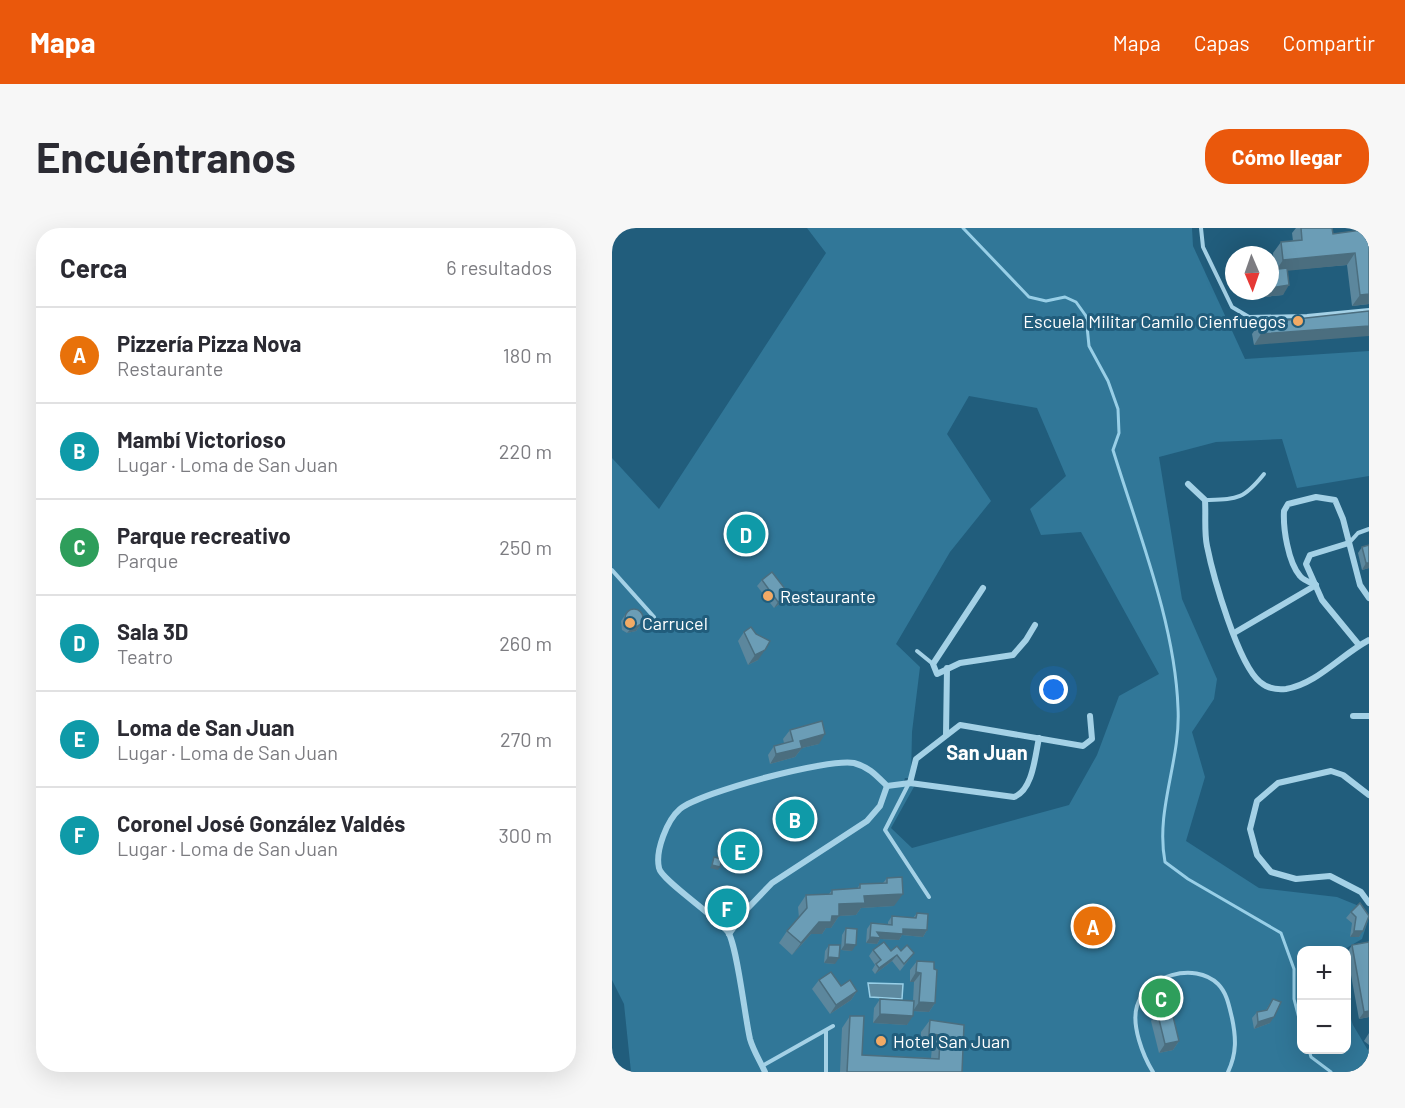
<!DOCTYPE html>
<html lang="es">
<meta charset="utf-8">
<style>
:root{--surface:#fff;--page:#f7f7f7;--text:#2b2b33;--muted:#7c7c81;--line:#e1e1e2;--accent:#ea580c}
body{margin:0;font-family:Barlow,sans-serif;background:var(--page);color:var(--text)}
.controls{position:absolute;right:18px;bottom:18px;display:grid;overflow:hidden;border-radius:12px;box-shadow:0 6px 24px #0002}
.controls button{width:54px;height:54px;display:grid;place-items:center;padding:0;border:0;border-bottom:2px solid var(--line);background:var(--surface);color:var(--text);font:30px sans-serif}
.compass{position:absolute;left:613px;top:18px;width:54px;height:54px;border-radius:50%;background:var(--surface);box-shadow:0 6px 24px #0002;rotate:178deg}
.you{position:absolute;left:442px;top:462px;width:21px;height:21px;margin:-15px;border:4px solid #fff;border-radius:50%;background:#1a73e8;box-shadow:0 0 0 9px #1a73e833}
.badge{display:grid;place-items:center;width:39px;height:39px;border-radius:50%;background:var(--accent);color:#fff;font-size:20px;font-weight:700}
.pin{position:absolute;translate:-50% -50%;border:3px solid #fff;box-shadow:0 2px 6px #0006}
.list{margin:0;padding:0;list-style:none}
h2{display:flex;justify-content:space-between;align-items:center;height:78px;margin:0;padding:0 24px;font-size:26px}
h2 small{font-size:20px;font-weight:400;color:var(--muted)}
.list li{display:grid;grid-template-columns:39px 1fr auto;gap:18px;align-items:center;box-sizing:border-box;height:96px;padding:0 24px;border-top:2px solid var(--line)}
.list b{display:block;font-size:22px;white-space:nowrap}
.list p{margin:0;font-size:20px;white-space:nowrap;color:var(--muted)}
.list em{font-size:20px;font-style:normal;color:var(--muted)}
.map{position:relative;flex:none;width:757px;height:844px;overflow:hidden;border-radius:24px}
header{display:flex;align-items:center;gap:36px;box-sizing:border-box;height:84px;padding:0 30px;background:var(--accent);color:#fff}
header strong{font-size:28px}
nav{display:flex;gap:33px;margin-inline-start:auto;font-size:21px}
.intro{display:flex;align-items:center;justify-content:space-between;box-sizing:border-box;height:144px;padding:0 36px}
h1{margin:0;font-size:42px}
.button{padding:15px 27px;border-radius:24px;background:var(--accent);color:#fff;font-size:21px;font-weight:700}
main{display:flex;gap:36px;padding:0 36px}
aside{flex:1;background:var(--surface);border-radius:24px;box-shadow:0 6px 24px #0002}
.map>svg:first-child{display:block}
.green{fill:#317798;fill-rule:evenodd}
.water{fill:#5d8aa0;stroke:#98cfe7;stroke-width:1.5}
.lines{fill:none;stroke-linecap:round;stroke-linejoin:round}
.stream{stroke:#98cfe7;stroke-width:3}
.lane{stroke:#a4d1e6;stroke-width:4}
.street{stroke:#a4d1e6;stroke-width:6}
.wall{fill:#5c879d}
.shaded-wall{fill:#4b6e7f}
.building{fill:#6b9db6;stroke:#4b6e7f;stroke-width:1.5}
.poi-dot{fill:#f2aa65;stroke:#215d7c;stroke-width:2}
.labels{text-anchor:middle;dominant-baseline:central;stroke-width:6;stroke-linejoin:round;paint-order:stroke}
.poi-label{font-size:18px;fill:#fff;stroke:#215d7c;text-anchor:start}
.neighbourhood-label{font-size:20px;font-weight:bold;fill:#fff;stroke:#215d7c}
</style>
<header>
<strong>Mapa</strong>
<nav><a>Mapa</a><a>Capas</a><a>Compartir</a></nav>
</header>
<div class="intro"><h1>Encuéntranos</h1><a class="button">Cómo llegar</a></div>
<main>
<aside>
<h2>Cerca<small>6 resultados</small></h2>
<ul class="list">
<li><span class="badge" style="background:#e8710a">A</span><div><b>Pizzería Pizza Nova</b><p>Restaurante</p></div><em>180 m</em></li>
<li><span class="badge" style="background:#0f9aa8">B</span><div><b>Mambí Victorioso</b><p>Lugar · Loma de San Juan</p></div><em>220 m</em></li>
<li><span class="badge" style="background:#2e9e5b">C</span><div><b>Parque recreativo</b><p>Parque</p></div><em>250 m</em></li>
<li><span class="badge" style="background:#0f9aa8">D</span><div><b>Sala 3D</b><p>Teatro</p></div><em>260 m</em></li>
<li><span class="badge" style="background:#0f9aa8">E</span><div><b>Loma de San Juan</b><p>Lugar · Loma de San Juan</p></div><em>270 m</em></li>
<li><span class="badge" style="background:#0f9aa8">F</span><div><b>Coronel José González Valdés</b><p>Lugar · Loma de San Juan</p></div><em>300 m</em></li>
</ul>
</aside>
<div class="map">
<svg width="757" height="844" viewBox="0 0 757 844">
<rect width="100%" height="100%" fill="#215d7c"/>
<!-- green -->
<path class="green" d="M 195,0 L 580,0 L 581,18 L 633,131 L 757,123 L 757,248 L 685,260 L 670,211 L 604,214 L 547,229 L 570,371 L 605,451 L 602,471 L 580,504 L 593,549 L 574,613 L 647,660 L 725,669 L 747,678 L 756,693 L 750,711 L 731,722 L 690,722 L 690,822 L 734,822 L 735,779 L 741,797 L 757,824 L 757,844 L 19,844 L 12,776 L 0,752 L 0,230 L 47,281 L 214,25 ZM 357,168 L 425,180 L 454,248 L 418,281 L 429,307 L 469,304 L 547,446 L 507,468 L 485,527 L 457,577 L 300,620 L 279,600 L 303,557 L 291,556 L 293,550 L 299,550 L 300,504 L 308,439 L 284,416 L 338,324 L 379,273 L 335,206 Z"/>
<!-- water -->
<polygon class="water" points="256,755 291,756 290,771 258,769"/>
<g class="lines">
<!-- stream -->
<g class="stream">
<path d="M 351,0 L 417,69 L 434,73 L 453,69 L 464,74 L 474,88 L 477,118 L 496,153 L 506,181 L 507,205 L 501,222 C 526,304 563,395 566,480 C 569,532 543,582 553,634 L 576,651 L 669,705 L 682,741 L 682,771 L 690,802"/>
<polyline points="697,822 699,829 719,844"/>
</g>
<!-- lane -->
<g class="lane">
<polyline points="589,0 591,19 620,79 637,89 695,88 757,82"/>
<path d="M 593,272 C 626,271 631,272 652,246"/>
<polyline points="737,315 746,305 757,301"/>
<polyline points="0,342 42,389"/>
<polyline points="305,423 321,436"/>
<polyline points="297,555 273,602 317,669"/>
<polyline points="150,838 221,798"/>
<polyline points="214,844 214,803"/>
<path d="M 541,844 C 531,828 519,797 525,778 C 534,748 582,733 606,756 C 615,765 617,778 620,790 C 624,809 625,825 616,844"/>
</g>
<!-- street -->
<g class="street">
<path d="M 576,256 L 593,272 C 594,287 592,304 595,318 C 601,348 626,436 648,454 C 655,460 665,462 674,461 C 705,456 730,426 757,412"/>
<polyline points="737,315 698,327 694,336 710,372 747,417"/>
<path d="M 704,357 C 699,355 691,352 688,348 C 676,334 671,300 672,283 L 676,276 L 704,269 L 723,272 L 731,291 L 748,357 L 757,370"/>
<polyline points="371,360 321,436 325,446 348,435 401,427 414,412 423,397"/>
<polyline points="622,405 704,357"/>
<polyline points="741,488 757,488"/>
<polyline points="334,507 335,440"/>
<polyline points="298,555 304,531 348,497 471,518 480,511 478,488"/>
<path d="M 275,558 L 298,555 L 402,569 C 421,562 423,528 427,510"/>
<polyline points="757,567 731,547 719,543 666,555 645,573 638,601 645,627 659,644 684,651 718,648 749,664 757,675"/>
<polyline points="117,706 135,681 160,655 255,593 268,578 275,558"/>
<path d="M 153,844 C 148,833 141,822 138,811 C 133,790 125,717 116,704 C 104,688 49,652 47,640 C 43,623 55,592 68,581 C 89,564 216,530 242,535 C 257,539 264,547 275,558"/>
</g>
</g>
<!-- wall -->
<g class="wall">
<polygon points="684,0 720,0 721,6 757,1 757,76 740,78 735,37 676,42 671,67 632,71 631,63 658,63 662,41 661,25 669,14 681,13 680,5"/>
<polygon points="757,83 642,117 640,106 648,95"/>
<polygon points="120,289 139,302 135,308 125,313 116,295"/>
<polygon points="757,317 757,340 750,342 746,325 750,319"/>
<polygon points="150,352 173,372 162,380 145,358"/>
<polygon points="13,387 28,397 24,403 15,405 10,402 9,393"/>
<polygon points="132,404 146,432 136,437 126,413"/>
<polygon points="178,502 207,516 190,520 183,529 158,536 156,527 162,518 172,515 171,511"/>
<polygon points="275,650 282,678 249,680 244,687 227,688 219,700 214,700 210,706 199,706 180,727 167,715 175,703 187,690 186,679 194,667 217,666 220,662 245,661 248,656 271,655"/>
<polygon points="739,684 757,688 747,709 738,709 740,695 734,690"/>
<polygon points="305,685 315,702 311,709 290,707 287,712 268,711 265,716 254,715 255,701 259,695 276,696 276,694 280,688 301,690"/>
<polygon points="234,700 240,723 229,722 230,707"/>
<polygon points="217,717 223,736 212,735 213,723"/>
<polygon points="740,717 757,789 747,791 735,725"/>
<polygon points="261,722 289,723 302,725 288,743 280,733 263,746 260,742 263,737 257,728"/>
<polygon points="305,733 322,741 323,775 317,784 301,783 295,797 261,795 262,780 268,771 301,773 302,754 298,754 298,742"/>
<polygon points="207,752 229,758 245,763 239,772 218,786 200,761"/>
<polygon points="661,771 658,795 642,801 640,790 645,784 654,782"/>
<polygon points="545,783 567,813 561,822 547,825 539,793"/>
<polygon points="238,788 250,827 319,830 320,819 309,818 309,804 318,792 352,797 350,844 228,844 230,800"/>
<polygon points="757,805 757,817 752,813"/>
</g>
<!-- shaded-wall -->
<g class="shaded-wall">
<polygon points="743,25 735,37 663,44 671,32"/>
<polygon points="677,57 671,67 632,71 637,63 658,63 658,60"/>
<polygon points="757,66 757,76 740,78 748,67"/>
<polygon points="757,98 757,108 642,117 649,106"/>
<polygon points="139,302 135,308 125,313 129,307"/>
<polygon points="754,335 757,335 757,340 750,342"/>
<polygon points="177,366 173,372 162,380 166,374"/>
<polygon points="28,397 24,403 15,405 20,399"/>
<polygon points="153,422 146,432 136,437 143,427"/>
<polygon points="213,506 207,516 190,520 183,529 158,536 164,526 188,513"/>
<polygon points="100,637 108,639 106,642 98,640"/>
<polygon points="291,666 282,678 249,680 244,687 227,688 219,700 214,700 210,706 199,706 180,727 189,715 207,694 227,676 252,668"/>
<polygon points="291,701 315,702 311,709 290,707 287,712 268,711 265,716 254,715 258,709 265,704"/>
<polygon points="742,703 751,703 747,709 738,709"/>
<polygon points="233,716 244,717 240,723 229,722"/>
<polygon points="285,727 280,733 263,746 267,740"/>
<polygon points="216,729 227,730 223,736 212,735"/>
<polygon points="304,744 309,745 302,754 298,754"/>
<polygon points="245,763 239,772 218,786 224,777"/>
<polygon points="307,774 323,775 317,784 301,783"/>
<polygon points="757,783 757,789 747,791 752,784"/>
<polygon points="268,786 301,788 295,797 261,795"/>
<polygon points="662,789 658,795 642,801 646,794"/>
<polygon points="317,806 328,807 320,819 309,818"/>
<polygon points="567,813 561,822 547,825 553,816"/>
</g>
<!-- building -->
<g class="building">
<polygon points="689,0 720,0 721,6 757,1 757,66 748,67 743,25 671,32 669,14 690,12"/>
<polygon points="675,40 677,57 658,60 658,42"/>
<polygon points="757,83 757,98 649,106 648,95"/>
<polygon points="130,284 139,302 129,307 120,289"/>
<polygon points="757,317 757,335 754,335 750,319"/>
<polygon points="160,344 177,366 166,374 150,352"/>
<circle cx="22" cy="390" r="9"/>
<polygon points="139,399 144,406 158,413 153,422 143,427 132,404"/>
<polygon points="210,493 213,506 188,513 190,520 164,526 162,518 181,513 178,502"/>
<polygon points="102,629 110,631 108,639 100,637"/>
<polygon points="290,649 291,666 252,668 253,675 227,676 227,688 220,688 219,694 207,694 189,715 175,703 195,680 194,667 220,666 220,662 248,660 248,656 275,655 275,650"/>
<polygon points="748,675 757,688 751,703 742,703 744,689 739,684"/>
<polygon points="305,685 316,686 315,702 291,701 291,706 265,704 269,710 258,709 259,695 280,697 280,688 304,690"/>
<polygon points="234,700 245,701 244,717 233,716"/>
<polygon points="272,714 279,723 285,718 289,723 295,717 302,725 292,736 285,727 267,740 264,736 269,732 261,722"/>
<polygon points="757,714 757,783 752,784 740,717"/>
<polygon points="217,717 228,717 227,730 216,729"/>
<polygon points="305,733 322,734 322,741 325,742 323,775 307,774 309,745 304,744"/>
<polygon points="219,744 229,758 238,752 245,763 224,777 207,752"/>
<polygon points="268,771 302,773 301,788 268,786"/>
<polygon points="661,771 669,774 662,789 646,794 645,784 655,782"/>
<polygon points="559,780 567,813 553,816 545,783"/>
<polygon points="238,788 252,788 250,827 327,831 328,807 317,806 318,792 352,797 350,844 235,844"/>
</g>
<!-- markers -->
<g class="poi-dot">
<circle cx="686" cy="93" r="6"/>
<circle cx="156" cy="368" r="6"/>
<circle cx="18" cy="395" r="6"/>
<circle cx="269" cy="813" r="6"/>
</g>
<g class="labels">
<!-- poi labels -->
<g class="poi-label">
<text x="674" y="93" text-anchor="end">Escuela Militar Camilo Cienfuegos</text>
<text x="168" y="368">Restaurante</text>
<text x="30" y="395">Carrucel</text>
<text x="281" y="813">Hotel San Juan</text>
</g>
<!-- neighbourhood labels -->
<g class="neighbourhood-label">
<text x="375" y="524">San Juan</text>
</g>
</g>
</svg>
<div class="controls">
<button>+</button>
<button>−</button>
</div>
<svg class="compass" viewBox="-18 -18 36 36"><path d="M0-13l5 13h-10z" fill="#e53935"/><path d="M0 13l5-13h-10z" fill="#7c7c81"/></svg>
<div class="you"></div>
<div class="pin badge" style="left:481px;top:698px;background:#e8710a">A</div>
<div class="pin badge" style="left:183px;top:591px;background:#0f9aa8">B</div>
<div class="pin badge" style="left:549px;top:770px;background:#2e9e5b">C</div>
<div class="pin badge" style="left:134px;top:306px;background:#0f9aa8">D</div>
<div class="pin badge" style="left:128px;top:623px;background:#0f9aa8">E</div>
<div class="pin badge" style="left:115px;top:680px;background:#0f9aa8">F</div>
</div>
</main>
